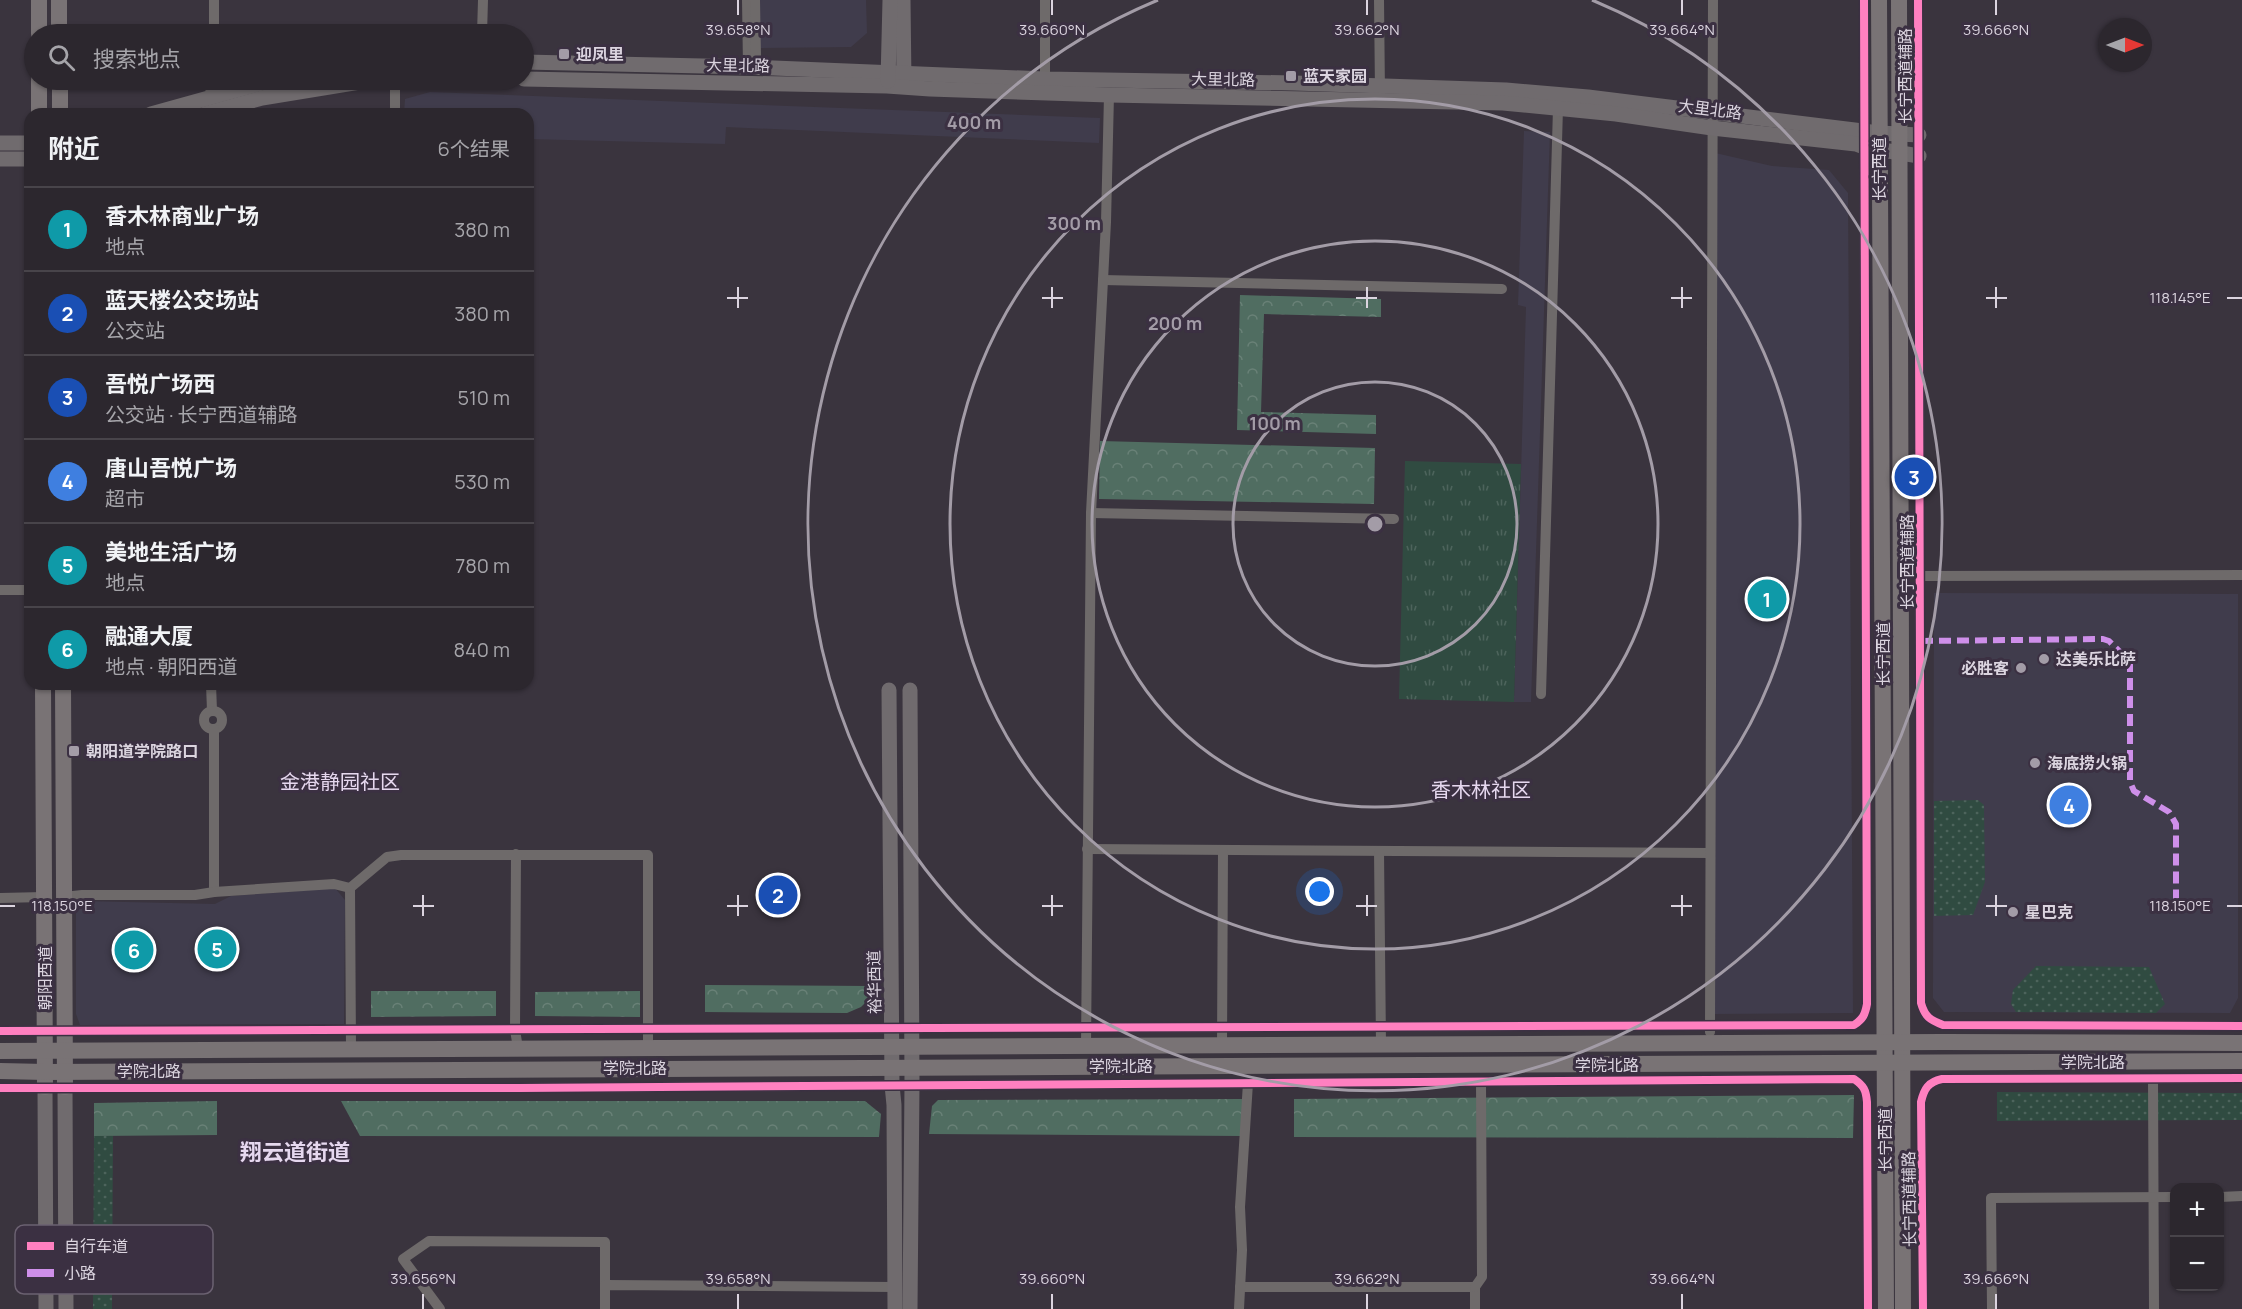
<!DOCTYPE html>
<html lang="zh">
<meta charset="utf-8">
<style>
:root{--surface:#2c272e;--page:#38333a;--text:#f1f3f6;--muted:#a6a5aa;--line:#48444a;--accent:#a39ca7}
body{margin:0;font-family:Manrope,"Noto Sans SC",sans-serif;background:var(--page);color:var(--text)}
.controls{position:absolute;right:18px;bottom:18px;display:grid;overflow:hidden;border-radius:12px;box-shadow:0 2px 4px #0004}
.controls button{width:54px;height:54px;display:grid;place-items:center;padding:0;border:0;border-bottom:2px solid var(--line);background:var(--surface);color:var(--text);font:30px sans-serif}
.compass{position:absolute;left:2098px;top:18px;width:54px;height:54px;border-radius:50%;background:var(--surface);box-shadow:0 2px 4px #0004;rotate:90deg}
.you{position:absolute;left:1320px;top:892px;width:21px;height:21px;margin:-15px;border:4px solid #fff;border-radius:50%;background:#1a73e8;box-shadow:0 0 0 9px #1a73e833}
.badge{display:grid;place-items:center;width:39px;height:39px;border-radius:50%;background:var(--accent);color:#fff;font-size:20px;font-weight:700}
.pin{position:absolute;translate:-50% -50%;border:3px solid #fff;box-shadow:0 2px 6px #0006}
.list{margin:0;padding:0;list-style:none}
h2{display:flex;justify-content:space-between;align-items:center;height:78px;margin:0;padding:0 24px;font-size:26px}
h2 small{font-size:20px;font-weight:400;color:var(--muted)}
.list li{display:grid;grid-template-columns:39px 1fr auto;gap:18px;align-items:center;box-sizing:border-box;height:84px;padding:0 24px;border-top:2px solid var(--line)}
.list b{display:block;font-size:22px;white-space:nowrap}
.list p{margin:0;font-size:20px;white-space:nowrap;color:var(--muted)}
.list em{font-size:20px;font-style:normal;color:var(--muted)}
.icon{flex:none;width:33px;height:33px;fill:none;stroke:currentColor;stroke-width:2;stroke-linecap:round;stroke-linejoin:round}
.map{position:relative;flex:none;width:2242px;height:1309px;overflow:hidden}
.search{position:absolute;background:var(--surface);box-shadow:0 2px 4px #0004;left:24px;top:24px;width:510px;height:66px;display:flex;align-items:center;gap:15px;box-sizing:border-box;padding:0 21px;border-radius:33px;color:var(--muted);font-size:22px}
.panel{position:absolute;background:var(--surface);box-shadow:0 2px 4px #0004;left:24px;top:108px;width:510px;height:582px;border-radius:18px}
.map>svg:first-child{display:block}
.commercial{fill:#403c4c}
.grass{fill:url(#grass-dots)}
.forest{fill:url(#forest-crowns)}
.park{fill:url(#park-tufts)}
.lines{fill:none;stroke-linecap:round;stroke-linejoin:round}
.minor{stroke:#6e6a6a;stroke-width:10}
.secondary{stroke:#706b6e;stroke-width:15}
.primary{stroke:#797375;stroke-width:16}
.quiet{stroke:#ce8fe9;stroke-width:6;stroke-dasharray:12 6;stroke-linecap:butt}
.cycleway-casing{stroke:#3b3042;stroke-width:11}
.cycleway{stroke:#ff80c0;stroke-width:8}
.ticks{fill:none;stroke:#dbd4df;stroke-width:2}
.ring{fill:none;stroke:#a39ca7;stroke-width:3}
.poi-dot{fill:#a39ca7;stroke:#3b3042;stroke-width:2}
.labels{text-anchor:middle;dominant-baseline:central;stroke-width:6;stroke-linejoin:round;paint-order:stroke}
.poi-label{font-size:16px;font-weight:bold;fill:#dbd4df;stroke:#3b3042;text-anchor:start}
.street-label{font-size:16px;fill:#dbd4df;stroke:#3b3042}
.quarter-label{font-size:20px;fill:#e6d8ef;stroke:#3b3042}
.district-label{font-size:22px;font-weight:bold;fill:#e6d8ef;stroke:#3b3042}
.key{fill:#3b3042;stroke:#6b6171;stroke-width:1.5}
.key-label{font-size:16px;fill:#dbd4df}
.ticks-label{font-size:15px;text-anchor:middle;fill:#dbd4df;stroke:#3b3042;stroke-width:6;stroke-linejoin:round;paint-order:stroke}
.centre{fill:#a39ca7;stroke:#3b3042;stroke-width:3}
.ring-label{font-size:18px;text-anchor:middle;font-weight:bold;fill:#a39ca7;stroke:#3b3042;stroke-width:6;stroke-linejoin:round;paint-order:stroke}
</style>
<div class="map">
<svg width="2242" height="1309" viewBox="0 0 2242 1309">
<defs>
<pattern id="grass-dots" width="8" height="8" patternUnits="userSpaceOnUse" patternTransform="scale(1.5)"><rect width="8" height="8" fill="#304b41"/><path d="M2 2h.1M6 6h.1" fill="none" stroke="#4d645c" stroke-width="1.8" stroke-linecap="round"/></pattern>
<pattern id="forest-crowns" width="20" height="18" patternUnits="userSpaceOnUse" patternTransform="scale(1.5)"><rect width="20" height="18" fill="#506d61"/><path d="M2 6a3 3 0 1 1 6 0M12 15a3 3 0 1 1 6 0" fill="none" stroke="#698177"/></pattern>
<pattern id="park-tufts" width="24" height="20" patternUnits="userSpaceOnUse" patternTransform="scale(1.5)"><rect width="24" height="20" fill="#304b41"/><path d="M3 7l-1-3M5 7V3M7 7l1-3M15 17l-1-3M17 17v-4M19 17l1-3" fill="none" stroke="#4d645c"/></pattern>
</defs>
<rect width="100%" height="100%" fill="#3a343e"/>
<!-- commercial -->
<g class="commercial">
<polygon points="758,0 866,0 867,33 851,47 758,48"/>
<polygon points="430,92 1100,118 1099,143 726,127 725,144 528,139 528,114 404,114 405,99"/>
<polygon points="1524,131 1550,132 1531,702 1514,702 1526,307 1518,305"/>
<polygon points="1711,152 1772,166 1829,170 1848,193 1853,1013 1713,1014"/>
<polygon points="1934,593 2238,594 2238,998 2230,1013 1944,1012 1933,998"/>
<polygon points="335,888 345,900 344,1024 80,1025 76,1014 76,907 81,901 215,904 231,896"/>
</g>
<!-- grass -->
<g class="grass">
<polygon points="1978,800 1984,805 1985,882 1973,915 1934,916 1934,801"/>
<polygon points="2036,966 2149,967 2165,1004 2156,1013 2016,1012 2011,1004 2013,990"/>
<polygon points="1997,1092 2242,1093 2242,1120 1997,1121"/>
<polygon points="94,1136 113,1136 112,1309 93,1309"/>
</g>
<!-- forest -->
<g class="forest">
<polygon points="1240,295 1381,299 1381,317 1264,314 1261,412 1376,415 1376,434 1237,430"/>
<polygon points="1100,441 1375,448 1374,504 1099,499"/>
<polygon points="705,985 869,986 868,1000 861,1007 847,1013 705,1012"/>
<polygon points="371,991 496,991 496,1016 371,1017"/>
<polygon points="640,991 640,1017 535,1016 535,992"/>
<polygon points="1854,1095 1853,1138 1294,1137 1294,1099"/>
<polygon points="1242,1099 1243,1136 929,1134 932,1106 938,1100"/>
<polygon points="217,1101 217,1135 94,1136 94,1103"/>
<polygon points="341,1101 865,1101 881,1114 879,1137 360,1136"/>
</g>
<!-- park -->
<polygon class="park" points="1405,461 1521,464 1514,702 1399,699"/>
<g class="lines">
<!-- minor -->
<g class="minor">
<polyline points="214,0 214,34"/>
<polyline points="747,0 748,67"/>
<polyline points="1045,0 1045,79"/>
<polyline points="1379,0 1380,93"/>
<path d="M 1918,0 L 1921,1003 C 1925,1017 1930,1020 1943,1025 L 2242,1026"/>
<polyline points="482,34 483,0"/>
<polyline points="748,67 756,56 755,0"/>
<polyline points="208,80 212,96"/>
<polyline points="395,114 395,80"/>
<polyline points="1103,280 1502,289"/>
<polyline points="1091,513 1394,519"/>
<polyline points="1921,576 2242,575"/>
<polyline points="0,590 30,590"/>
<polyline points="211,684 212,711"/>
<polyline points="1541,694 1558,108"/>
<circle cx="213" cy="720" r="9"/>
<polyline points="214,729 214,892"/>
<polyline points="1087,849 1710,853"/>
<polyline points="1379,851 1381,1045"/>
<polyline points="516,854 515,1030 518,1048"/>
<polyline points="350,888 351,1049"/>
<polyline points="64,897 82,895 195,895 214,892 334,884 350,888 387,857 401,855 648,855 648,1047"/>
<polyline points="0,898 44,897"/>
<path d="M 0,1031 L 1854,1025 C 1863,1019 1865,1015 1867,1004 L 1864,0"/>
<polyline points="1710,1032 1713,0"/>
<polyline points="1086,1046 1091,513 1106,222 1109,95"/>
<polyline points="1222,1046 1223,850"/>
<polyline points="2153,1078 2154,1309"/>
<path d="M 0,1088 L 519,1088 L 1854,1079 C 1864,1086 1866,1090 1867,1102 L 1868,1309"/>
<polyline points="2220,1197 2242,1196"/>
<polyline points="1240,1287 1475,1287 1475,1309"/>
<polyline points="1475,1287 1482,1277 1481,1082"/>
<polyline points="440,1309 403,1259 429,1241 605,1242 605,1285"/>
<polyline points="605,1309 605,1285 895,1287"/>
<polyline points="1239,1309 1242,1250 1240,1207 1248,1083"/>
<path d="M 1923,1309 L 1921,1102 C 1924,1089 1928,1082 1942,1079 L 2242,1078"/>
<polyline points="1992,1309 1991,1198 2174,1197"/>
</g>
<!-- secondary -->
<g class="secondary">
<polyline points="903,0 904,82"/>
<polyline points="524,62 748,67 1045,79 1294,83 1506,90 1588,97 1879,133 1919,135"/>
<polyline points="524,79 887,86 930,89 1109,95 1503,103 1616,114 1712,128 1856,144 1864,147 1919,156"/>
<polyline points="888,81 890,0"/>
<polyline points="151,114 273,80"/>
<polyline points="205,114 262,98 372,80"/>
<polyline points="0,143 30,143"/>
<polyline points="0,159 30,159"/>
<polyline points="889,690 892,1085 894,1105 895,1309"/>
<polyline points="45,1087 46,1309"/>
<polyline points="65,1087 66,1309"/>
<polyline points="910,1309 912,1084 910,690"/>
</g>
<!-- primary -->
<g class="primary">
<polyline points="39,0 39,34"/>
<polyline points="59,0 59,34"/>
<polyline points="1879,0 1886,1309"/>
<polyline points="1899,0 1903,1309"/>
<polyline points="39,80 39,114"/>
<polyline points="60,80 60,114"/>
<polyline points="43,684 45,1087"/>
<polyline points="63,684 65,1087"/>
<polyline points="0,1051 1943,1042 2242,1043"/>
<polyline points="0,1071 45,1072 2242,1061"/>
</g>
<!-- quiet -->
<polyline class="quiet" points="1921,641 2103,639 2109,641 2130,662 2130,782 2134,791 2169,812 2176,824 2176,910"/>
<!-- cycleway casing -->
<g class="cycleway-casing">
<g id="cycleway">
<path d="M 1918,0 L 1921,1003 C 1925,1017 1930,1020 1943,1025 L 2242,1026"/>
<path d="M 0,1031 L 1854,1025 C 1863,1019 1865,1015 1867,1004 L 1864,0"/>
<path d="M 0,1088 L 519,1088 L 1854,1079 C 1864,1086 1866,1090 1867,1102 L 1868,1309"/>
<path d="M 1923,1309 L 1921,1102 C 1924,1089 1928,1082 1942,1079 L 2242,1078"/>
</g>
</g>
<!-- cycleway -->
<use href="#cycleway" class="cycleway"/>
</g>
<!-- ticks -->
<path class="ticks" d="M 738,0 L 738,15M 1052,0 L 1052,15M 1367,0 L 1367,15M 1682,0 L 1682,15M 1996,0 L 1996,15M 738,287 L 738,308M 1052,287 L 1052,308M 1367,287 L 1367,308M 1682,287 L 1682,308M 1996,287 L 1996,308M 727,298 L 748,298M 1042,298 L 1063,298M 1356,298 L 1377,298M 1671,298 L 1692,298M 1986,298 L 2007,298M 2227,298 L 2242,298M 423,895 L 423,916M 738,895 L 738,916M 1052,895 L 1052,916M 1367,895 L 1367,916M 1682,895 L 1682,916M 1996,895 L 1996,916M 0,906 L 15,906M 413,906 L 434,906M 727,906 L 748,906M 1042,906 L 1063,906M 1356,906 L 1377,906M 1671,906 L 1692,906M 1986,906 L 2007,906M 2227,906 L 2242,906M 423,1294 L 423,1309M 738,1294 L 738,1309M 1052,1294 L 1052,1309M 1367,1294 L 1367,1309M 1682,1294 L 1682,1309M 1996,1294 L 1996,1309"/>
<!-- distance rings -->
<g class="ring">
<circle cx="1375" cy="524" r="142"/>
<circle cx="1375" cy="524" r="283"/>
<circle cx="1375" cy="524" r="425"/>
<path d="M1592 0A567 567 0 1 1 1158 0"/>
</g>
<!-- markers -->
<g class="poi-dot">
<rect x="558" y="48" width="12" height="12" rx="3"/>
<rect x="1285" y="70" width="12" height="12" rx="3"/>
<circle cx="2044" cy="659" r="6"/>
<circle cx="2021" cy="668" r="6"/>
<rect x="68" y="745" width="12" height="12" rx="3"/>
<circle cx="2035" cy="763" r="6"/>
<circle cx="2013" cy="912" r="6"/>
</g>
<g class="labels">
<!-- poi labels -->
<g class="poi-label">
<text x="576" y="54">迎凤里</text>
<text x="1303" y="76">蓝天家园</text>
<text x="2056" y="659">达美乐比萨</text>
<text x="2009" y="668" text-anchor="end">必胜客</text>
<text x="86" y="751">朝阳道学院路口</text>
<text x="2047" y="763">海底捞火锅</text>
<text x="2025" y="912">星巴克</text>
</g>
<!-- street labels -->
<g class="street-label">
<text transform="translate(738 65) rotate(1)">大里北路</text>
<text transform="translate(1905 76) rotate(-90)">长宁西道辅路</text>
<text transform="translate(1223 79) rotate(1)">大里北路</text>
<text transform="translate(1710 109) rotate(7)">大里北路</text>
<text transform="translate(1879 169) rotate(-90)">长宁西道</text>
<text transform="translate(1907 562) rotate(-90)">长宁西道辅路</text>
<text transform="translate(1883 654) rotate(-90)">长宁西道</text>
<text transform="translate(45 978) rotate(-90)">朝阳西道</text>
<text transform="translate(874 982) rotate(-91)">裕华西道</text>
<text x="2093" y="1062">学院北路</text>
<text x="1607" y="1065">学院北路</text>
<text x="1121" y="1066">学院北路</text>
<text x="635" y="1068">学院北路</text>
<text x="149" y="1071">学院北路</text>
<text transform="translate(1885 1140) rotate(-90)">长宁西道</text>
<text transform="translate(1909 1199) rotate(-91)">长宁西道辅路</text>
</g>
<!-- quarter labels -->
<g class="quarter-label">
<text x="340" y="781">金港静园社区</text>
<text x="1481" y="789">香木林社区</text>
</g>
<!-- district labels -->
<g class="district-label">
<text x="295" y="1152">翔云道街道</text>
</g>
</g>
<!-- legend -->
<rect x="15" y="1225" width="198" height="69" rx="9" class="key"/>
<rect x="27" y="1242" width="27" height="8" fill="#ff80c0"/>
<rect x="27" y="1269" width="27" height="8" fill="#ce8fe9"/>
<g class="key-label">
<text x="64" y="1252">自行车道</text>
<text x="64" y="1279">小路</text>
</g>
<g class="ticks-label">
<text x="738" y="35">39.658°N</text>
<text x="1052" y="35">39.660°N</text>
<text x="1367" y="35">39.662°N</text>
<text x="1682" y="35">39.664°N</text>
<text x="1996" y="35">39.666°N</text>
<text x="2180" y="303">118.145°E</text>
<text x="2180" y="911">118.150°E</text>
<text x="62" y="911">118.150°E</text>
<text x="423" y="1284">39.656°N</text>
<text x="738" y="1284">39.658°N</text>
<text x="1052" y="1284">39.660°N</text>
<text x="1367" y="1284">39.662°N</text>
<text x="1682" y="1284">39.664°N</text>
<text x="1996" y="1284">39.666°N</text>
</g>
<circle cx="1375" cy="524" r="9" class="centre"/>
<g class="ring-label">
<text x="974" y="129">400 m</text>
<text x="1074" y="230">300 m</text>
<text x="1175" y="330">200 m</text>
<text x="1275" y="430">100 m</text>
</g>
</svg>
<div class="controls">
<button>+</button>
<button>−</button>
</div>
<svg class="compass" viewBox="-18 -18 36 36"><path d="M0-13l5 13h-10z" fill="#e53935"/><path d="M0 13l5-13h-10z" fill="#a6a5aa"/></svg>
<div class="you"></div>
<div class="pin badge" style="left:1767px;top:599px;background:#0f9aa8">1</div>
<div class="pin badge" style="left:778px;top:895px;background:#1a4fb4">2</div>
<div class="pin badge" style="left:1914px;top:477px;background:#1a4fb4">3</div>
<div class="pin badge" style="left:2069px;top:805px;background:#3f7fe0">4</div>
<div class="pin badge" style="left:217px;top:949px;background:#0f9aa8">5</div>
<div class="pin badge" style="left:134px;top:950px;background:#0f9aa8">6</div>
<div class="search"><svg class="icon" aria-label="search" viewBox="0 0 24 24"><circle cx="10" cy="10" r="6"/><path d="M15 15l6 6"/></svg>搜索地点</div>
<section class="panel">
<h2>附近<small>6个结果</small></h2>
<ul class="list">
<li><span class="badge" style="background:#0f9aa8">1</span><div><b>香木林商业广场</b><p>地点</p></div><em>380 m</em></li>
<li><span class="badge" style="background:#1a4fb4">2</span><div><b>蓝天楼公交场站</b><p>公交站</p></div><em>380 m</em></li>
<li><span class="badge" style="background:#1a4fb4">3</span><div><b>吾悦广场西</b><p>公交站 · 长宁西道辅路</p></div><em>510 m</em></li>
<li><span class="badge" style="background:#3f7fe0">4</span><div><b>唐山吾悦广场</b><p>超市</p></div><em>530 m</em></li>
<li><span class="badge" style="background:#0f9aa8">5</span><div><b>美地生活广场</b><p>地点</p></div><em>780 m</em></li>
<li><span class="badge" style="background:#0f9aa8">6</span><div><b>融通大厦</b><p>地点 · 朝阳西道</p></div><em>840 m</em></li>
</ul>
</section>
</div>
